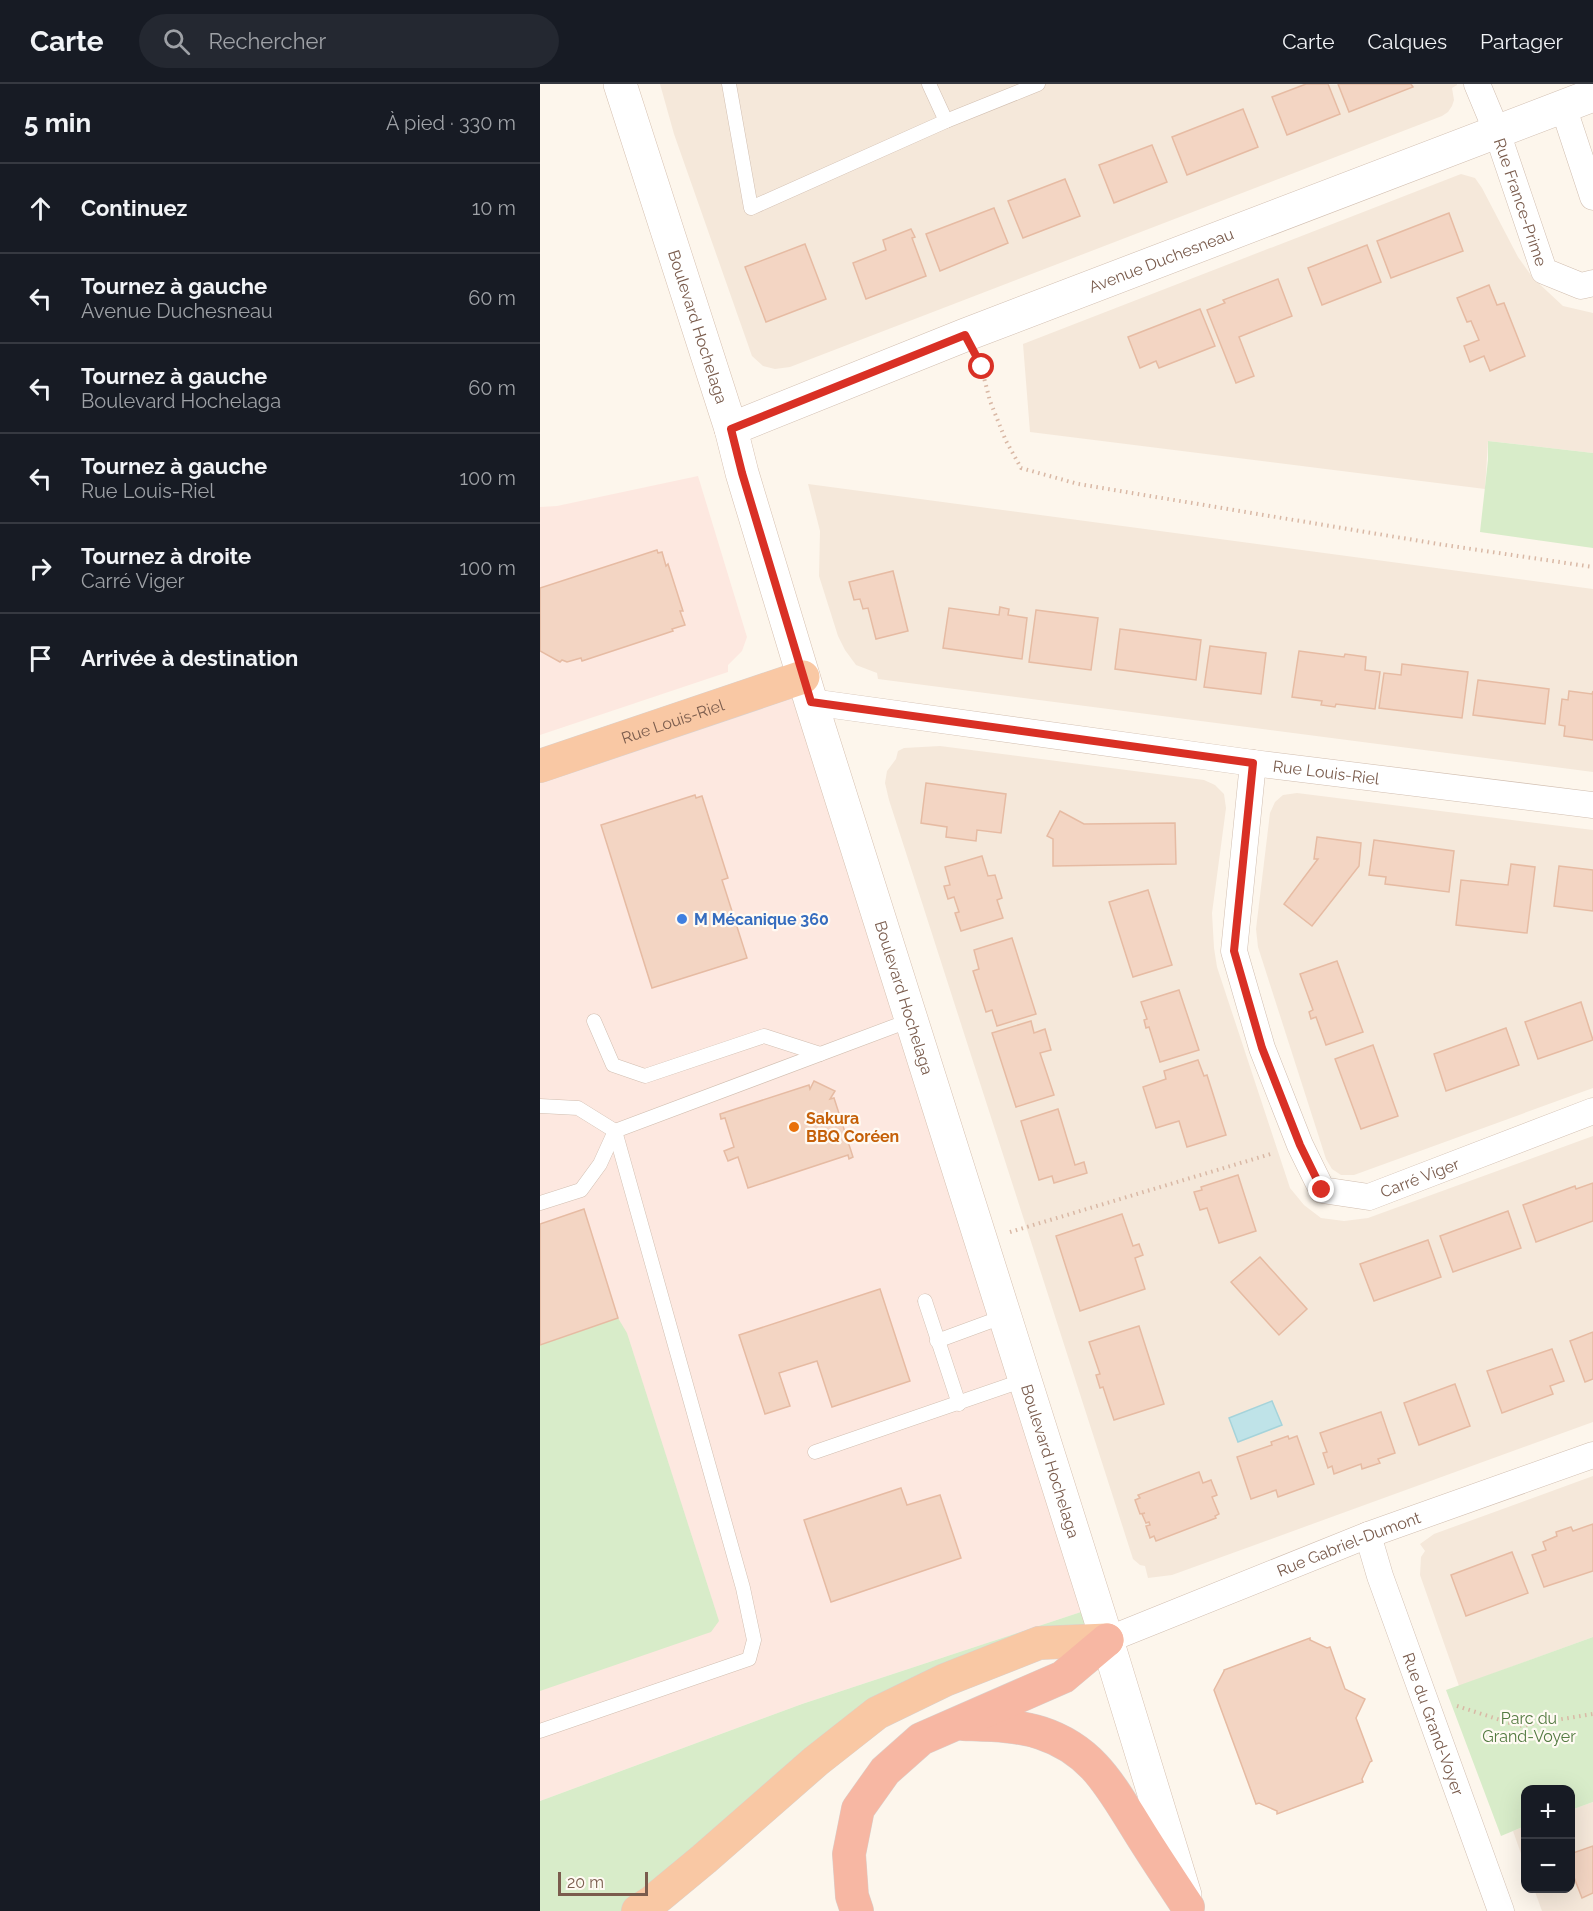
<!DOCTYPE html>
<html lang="fr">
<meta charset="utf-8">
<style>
:root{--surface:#171b24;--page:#242831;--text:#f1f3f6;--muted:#9ea1a6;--line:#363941}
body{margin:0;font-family:Raleway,sans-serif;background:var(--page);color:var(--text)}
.controls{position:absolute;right:18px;bottom:18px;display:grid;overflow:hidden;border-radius:12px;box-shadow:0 6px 24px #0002}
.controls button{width:54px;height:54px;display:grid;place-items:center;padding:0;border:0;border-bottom:2px solid var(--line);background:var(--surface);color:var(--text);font:30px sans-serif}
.scale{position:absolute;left:18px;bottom:15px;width:90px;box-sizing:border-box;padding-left:6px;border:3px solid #7a5c4d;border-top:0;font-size:16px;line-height:21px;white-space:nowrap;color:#7a5c4d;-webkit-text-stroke:4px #fffaf3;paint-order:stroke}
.stop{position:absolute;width:18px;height:18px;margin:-14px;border:4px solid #d93025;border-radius:50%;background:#fff}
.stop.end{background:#d93025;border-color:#fff;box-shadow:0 2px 6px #0008}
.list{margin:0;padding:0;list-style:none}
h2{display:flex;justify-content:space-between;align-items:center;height:78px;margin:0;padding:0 24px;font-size:26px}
h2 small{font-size:20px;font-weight:400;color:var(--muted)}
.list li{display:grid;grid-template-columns:39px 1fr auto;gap:18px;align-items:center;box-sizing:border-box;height:90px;padding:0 24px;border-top:2px solid var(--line)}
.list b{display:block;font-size:22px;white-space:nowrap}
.list p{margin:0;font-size:20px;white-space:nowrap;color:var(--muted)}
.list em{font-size:20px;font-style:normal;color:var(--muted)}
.icon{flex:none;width:33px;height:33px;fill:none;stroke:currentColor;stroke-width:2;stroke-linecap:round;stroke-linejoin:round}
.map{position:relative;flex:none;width:1053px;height:1827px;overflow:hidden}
header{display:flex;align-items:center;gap:36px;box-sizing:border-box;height:84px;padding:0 30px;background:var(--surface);border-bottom:2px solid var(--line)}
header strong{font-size:28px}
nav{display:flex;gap:33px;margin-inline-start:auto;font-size:21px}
.search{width:420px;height:54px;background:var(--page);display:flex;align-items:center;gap:15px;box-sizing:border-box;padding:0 21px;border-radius:33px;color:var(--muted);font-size:22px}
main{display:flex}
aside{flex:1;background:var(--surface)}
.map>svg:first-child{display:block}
.residential{fill:#f5e8da}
.commercial{fill:#fde8e0}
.green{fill:#d8ecc9}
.water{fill:#bfe3e8;stroke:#a5d3da;stroke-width:1.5}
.building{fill:#f3d5c3;stroke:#e6bba3;stroke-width:1.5}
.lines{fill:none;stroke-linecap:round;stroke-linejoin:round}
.service-casing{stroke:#d1beb0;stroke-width:15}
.minor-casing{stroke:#d1beb0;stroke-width:27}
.tertiary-casing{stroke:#d1beb0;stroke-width:34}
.secondary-casing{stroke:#d6c0b0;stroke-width:34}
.trunk-casing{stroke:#dad1cd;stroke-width:34}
.motorway-casing{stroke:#dad1cd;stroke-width:34}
.path{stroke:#d9b8a5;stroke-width:4;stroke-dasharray:1.5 4.5;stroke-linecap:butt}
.service{stroke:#fff;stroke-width:14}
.minor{stroke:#fff;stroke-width:26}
.tertiary{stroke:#fff;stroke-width:33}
.secondary{stroke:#fff;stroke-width:33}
.trunk{stroke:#f9c8a4;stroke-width:33}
.motorway{stroke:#f7b7a3;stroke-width:33}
.route{stroke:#d93025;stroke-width:8}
.shop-dot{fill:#3f7fe0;stroke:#fffaf3;stroke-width:2}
.food-dot{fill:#e8710a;stroke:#fffaf3;stroke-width:2}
.labels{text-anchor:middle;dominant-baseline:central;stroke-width:4.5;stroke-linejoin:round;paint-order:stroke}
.street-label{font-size:16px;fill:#7a5c4d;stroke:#fffaf3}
.shop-label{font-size:16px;font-weight:bold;fill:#366cbe;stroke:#fffaf3;text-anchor:start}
.food-label{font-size:16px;font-weight:bold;fill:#c56008;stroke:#fffaf3;text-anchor:start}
.park-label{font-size:16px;fill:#537a41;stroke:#fffaf3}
</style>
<header>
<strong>Carte</strong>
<div class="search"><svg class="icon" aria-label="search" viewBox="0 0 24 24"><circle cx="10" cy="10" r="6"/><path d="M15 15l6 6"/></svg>Rechercher</div>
<nav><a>Carte</a><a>Calques</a><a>Partager</a></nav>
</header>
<main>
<aside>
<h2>5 min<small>À pied · 330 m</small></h2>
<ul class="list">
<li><svg class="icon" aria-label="ahead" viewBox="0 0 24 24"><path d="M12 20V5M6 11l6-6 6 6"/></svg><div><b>Continuez</b></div><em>10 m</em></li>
<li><svg class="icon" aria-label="left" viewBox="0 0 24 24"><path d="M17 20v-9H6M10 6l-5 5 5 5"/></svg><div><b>Tournez à gauche</b><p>Avenue Duchesneau</p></div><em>60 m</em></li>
<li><svg class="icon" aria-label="left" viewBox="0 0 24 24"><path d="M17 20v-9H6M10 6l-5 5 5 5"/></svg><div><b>Tournez à gauche</b><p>Boulevard Hochelaga</p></div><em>60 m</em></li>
<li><svg class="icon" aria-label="left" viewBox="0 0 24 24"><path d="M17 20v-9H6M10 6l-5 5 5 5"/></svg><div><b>Tournez à gauche</b><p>Rue Louis-Riel</p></div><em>100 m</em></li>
<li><svg class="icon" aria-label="right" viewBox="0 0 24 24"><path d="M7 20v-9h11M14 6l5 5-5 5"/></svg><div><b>Tournez à droite</b><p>Carré Viger</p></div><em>100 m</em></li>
<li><svg class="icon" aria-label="arrive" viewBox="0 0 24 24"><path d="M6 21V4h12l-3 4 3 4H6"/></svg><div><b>Arrivée à destination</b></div></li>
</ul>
</aside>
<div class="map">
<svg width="1053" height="1827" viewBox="0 0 1053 1827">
<rect width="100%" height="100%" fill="#fdf6ec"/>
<!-- residential -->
<g class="residential">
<polygon points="120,0 917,0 917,1 912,4 914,16 912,22 908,28 902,32 250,283 235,285 223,282 212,272 134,50"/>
<polygon points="921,90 935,94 942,104 978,173 993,194 1023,222 1053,229 1053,369 948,357 945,405 490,348 483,260"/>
<polygon points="268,400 1053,505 1053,688 338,595 337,589 316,581 305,566 298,552 279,492 280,447"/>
<polygon points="400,662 664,696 675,701 684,710 686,724 672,829 674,864 677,883 750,1104 764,1121 781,1134 804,1137 828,1134 1053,1052 1053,1338 632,1491 608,1494 605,1482 600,1481 593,1475 349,716 345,699 347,687 356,675 358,667 364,664"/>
<polygon points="757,709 1053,746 1053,1004 814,1091 801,1091 792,1085 786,1075 718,863 716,845 730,729 735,718 743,711"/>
<polygon points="1053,1392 1053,1553 919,1602 880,1491 881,1473 885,1467 880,1460 894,1450"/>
<polygon points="1053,1718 1053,1827 1002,1827 994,1805 1030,1804 1031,1726"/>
<polygon points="985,1742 985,1781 973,1747"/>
</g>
<!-- commercial -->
<g class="commercial">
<polygon points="158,392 207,553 202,567 188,581 188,588 0,651 0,423 17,422"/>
<polygon points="263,593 556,1523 262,1620 0,1717 0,682"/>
</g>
<!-- green -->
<g class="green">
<polygon points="948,357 1053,369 1053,464 940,448 948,376"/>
<polygon points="78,1234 87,1249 179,1537 171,1548 0,1607 0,1260"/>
<polygon points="556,1523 567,1556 405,1596 98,1827 0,1827 0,1717 262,1620"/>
<polygon points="1053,1553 1053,1718 1031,1726 1030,1706 986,1706 985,1742 961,1752 906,1606"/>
</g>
<!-- water -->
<polygon class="water" points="732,1317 742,1341 698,1358 689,1334"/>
<!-- building -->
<g class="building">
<polygon points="766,0 788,0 800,30 747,51 732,13"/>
<polygon points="798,0 871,0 873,3 809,28"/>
<polygon points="703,25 718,63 647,91 632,53"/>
<polygon points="612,61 627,98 574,119 559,81"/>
<polygon points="525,95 540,132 483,154 468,117"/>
<polygon points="454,124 468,159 400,187 386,150"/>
<polygon points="909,129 923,167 851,194 837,157"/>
<polygon points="371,145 375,153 372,154 386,192 326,215 313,179 346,166 343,156"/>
<polygon points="265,160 286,215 226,238 205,183"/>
<polygon points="827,161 841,198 782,221 768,184"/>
<polygon points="738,195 752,232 699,253 714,292 696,299 667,226 685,219 683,216"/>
<polygon points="949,201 957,221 964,219 985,272 950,287 944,272 930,278 924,262 939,256 931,237 927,238 917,214"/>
<polygon points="660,225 675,262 619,284 616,277 600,284 588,253"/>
<polygon points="117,466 118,469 122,468 126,482 128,480 143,527 140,527 145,541 132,545 133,547 42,577 41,574 27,578 22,576 20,578 0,567 0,504"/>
<polygon points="353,487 368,547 336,555 328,524 323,525 320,515 314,516 309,498"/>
<polygon points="460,523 469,525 468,531 487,534 482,575 403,564 409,524 459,531"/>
<polygon points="496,526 558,534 551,586 489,578"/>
<polygon points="580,545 661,556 656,596 575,585"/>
<polygon points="670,562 726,569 721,610 664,603"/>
<polygon points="759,567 804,573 805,570 826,573 825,586 840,588 835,625 796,620 795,623 781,621 782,617 752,613"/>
<polygon points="862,580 928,588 922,634 839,624 844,589 861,591"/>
<polygon points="938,596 1009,605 1005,640 933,631"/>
<polygon points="1029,607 1052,610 1053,607 1053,656 1024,652 1025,642 1019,641 1022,615 1028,616"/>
<polygon points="386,699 466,710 461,749 437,746 436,757 406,753 407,743 381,739"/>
<polygon points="155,711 156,714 162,712 188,794 182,796 207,874 112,904 61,741"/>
<polygon points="520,727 544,740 635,739 636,780 513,782 513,755 507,752"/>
<polygon points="777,753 821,759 819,782 772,842 744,820 778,775 774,775"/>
<polygon points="834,756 914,767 909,808 845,800 846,793 829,791"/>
<polygon points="442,772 448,792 455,791 462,814 457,816 463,834 421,847 415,829 419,828 414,813 408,815 404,802 410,801 405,783"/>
<polygon points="971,780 995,783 987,849 916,841 921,796 968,801"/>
<polygon points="1019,782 1053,786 1053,827 1014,822"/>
<polygon points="608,806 632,881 593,893 569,818"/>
<polygon points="472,854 496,930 457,942 452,926 446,928 433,887 439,885 434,866"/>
<polygon points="797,877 823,948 786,961 776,933 771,935 769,928 773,926 760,890"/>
<polygon points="639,906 659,966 620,978 609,943 606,944 604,936 607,935 601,918"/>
<polygon points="1041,918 1053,956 998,975 985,938"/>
<polygon points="491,937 494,949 505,945 511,966 500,969 514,1011 476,1023 452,949"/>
<polygon points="966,944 979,981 906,1007 894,970"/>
<polygon points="833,961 858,1032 821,1045 795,975"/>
<polygon points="658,976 664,992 667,991 686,1051 647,1063 639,1037 616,1044 603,1003 626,995 624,987"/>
<polygon points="274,997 295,1007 290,1015 294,1014 313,1073 309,1075 308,1071 208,1104 198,1073 188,1077 184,1067 194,1063 185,1034 181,1035 180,1030 269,1001 270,1005"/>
<polygon points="518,1025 535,1081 544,1078 547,1089 514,1099 512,1092 499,1096 481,1037"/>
<polygon points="698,1091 716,1147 679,1159 667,1124 660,1126 654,1108 662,1106 661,1103"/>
<polygon points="1053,1099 1053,1137 996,1158 983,1121 1035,1102 1036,1105"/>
<polygon points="44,1125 78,1234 0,1261 0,1140"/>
<polygon points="968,1127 981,1164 913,1188 900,1152"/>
<polygon points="582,1130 593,1162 599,1160 603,1171 595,1174 605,1205 540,1227 516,1152"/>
<polygon points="888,1156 901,1193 834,1217 820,1180"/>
<polygon points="720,1173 767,1225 739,1251 691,1198"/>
<polygon points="340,1205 370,1297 292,1323 277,1277 239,1289 250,1322 225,1330 199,1251"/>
<polygon points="599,1242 624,1320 574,1336 563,1303 560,1304 556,1291 560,1290 549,1258"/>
<polygon points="1053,1248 1053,1295 1045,1298 1030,1257"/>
<polygon points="1012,1265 1024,1297 1010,1302 1013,1310 962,1329 947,1287"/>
<polygon points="915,1300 930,1342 879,1361 864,1319"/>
<polygon points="841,1328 855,1369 838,1375 840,1379 822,1385 821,1380 794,1390 792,1382 788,1384 783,1369 787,1368 780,1349"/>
<polygon points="748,1352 749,1355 757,1352 774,1400 738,1413 736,1406 711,1415 697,1373 732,1361 731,1358"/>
<polygon points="659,1388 663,1399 671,1396 677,1411 672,1413 679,1430 675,1432 676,1434 616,1457 614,1452 610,1454 606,1442 610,1441 609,1438 606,1439 602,1430 605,1429 600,1430 595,1416 600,1414 598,1411"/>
<polygon points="361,1404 367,1421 400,1411 421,1474 291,1518 264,1436"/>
<polygon points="1053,1440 1053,1487 1004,1503 992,1471 1006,1466 1003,1458 1017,1452 1016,1448 1031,1443 1033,1447"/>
<polygon points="972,1468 988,1509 926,1532 911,1491"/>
<polygon points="770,1554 770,1556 787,1564 790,1563 805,1605 825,1615 816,1634 832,1677 830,1678 822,1695 823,1698 737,1730 737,1727 719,1719 716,1720 674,1606 684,1587 684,1586"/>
<polygon points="1053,1762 1053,1809 1042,1814 1030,1783 1030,1770"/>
</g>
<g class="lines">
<!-- service casing -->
<g class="service-casing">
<g id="service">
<polyline points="189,0 211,124 406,37 498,0"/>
<polyline points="389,0 406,37"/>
<polyline points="54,937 73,981 105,992 224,952 280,970"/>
<polyline points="0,1022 38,1024 75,1047 203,1504 214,1556 209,1575 0,1647"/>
<polyline points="0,1119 41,1106 60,1080 75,1047 371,936"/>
<polyline points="385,1217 419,1320"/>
<polyline points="397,1257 465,1232"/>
<polyline points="275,1368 484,1296"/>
</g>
</g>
<!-- minor casing -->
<g class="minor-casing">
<g id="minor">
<path id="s1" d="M 937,0 L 957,48 L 1004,187 L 1041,202 L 1053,199"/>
<polyline points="1023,22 1053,113"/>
<path id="s2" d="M 271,618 L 713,679 L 1053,721"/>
<path id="s3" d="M 713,679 L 694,867 L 722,964 L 760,1061 L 782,1106 L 829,1113 L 1053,1027"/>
<path id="s4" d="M 828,1451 L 840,1492 L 961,1827"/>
<path id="s5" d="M 567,1556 L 828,1451 L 1053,1371"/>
</g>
</g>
<!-- tertiary casing -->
<g class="tertiary-casing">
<g id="tertiary">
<path id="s6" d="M 191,345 L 425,251 L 1053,11"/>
</g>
</g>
<!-- secondary casing -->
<g class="secondary-casing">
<g id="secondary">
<path id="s7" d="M 80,0 L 191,345 L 202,389 L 271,618 L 567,1556 L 645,1811"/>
</g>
</g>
<!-- trunk casing -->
<g class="trunk-casing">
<g id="trunk">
<path id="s8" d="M 0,682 L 263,593"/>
<polyline points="98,1827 112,1818 164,1775 276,1677 337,1629 405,1596 499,1559 567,1556"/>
</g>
</g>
<!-- motorway casing -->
<g class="motorway-casing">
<g id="motorway">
<path d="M 423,1640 C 449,1641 476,1641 501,1649 C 553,1666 571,1703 598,1746 C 614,1772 631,1797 648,1823"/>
<polyline points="317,1827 312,1812 309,1770 318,1725 345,1687 381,1655 523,1593 567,1556"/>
</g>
</g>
<!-- path -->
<g class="path">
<polyline points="440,278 450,317 466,357 481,384 538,400 898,460 1053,483"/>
<polyline points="470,1148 734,1069"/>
<polyline points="917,1622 979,1642 1053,1630"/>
</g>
<!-- service -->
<use href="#service" class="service"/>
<!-- minor -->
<use href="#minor" class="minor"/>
<!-- tertiary -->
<use href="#tertiary" class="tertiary"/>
<!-- secondary -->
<use href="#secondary" class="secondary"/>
<!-- trunk -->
<use href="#trunk" class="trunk"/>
<!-- motorway -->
<use href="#motorway" class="motorway"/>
</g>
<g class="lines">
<!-- route -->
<polyline class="route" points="442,283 425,251 191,345 202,389 271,618 713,679 694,867 722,964 760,1061 782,1106"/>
</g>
<!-- markers -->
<circle class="shop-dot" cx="142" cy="835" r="6"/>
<circle class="food-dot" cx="254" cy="1043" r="6"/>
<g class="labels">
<!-- street labels -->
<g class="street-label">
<text stroke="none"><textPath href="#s1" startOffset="126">Rue France-Prime</textPath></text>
<text stroke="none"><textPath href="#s6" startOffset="462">Avenue Duchesneau</textPath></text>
<text stroke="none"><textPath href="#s7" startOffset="255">Boulevard Hochelaga</textPath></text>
<text stroke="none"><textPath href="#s8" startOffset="140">Rue Louis-Riel</textPath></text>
<text stroke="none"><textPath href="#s2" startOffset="520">Rue Louis-Riel</textPath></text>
<text stroke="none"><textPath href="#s7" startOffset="957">Boulevard Hochelaga</textPath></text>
<text stroke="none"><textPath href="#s3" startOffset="546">Carré Viger</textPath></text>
<text stroke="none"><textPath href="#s7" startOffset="1443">Boulevard Hochelaga</textPath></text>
<text stroke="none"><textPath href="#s5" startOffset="260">Rue Gabriel-Dumont</textPath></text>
<text stroke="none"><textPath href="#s4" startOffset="200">Rue du Grand-Voyer</textPath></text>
</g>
<!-- shop labels -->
<g class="shop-label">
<text x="154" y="835">M Mécanique 360</text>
</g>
<!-- food labels -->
<g class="food-label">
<text x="266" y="1034">Sakura<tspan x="266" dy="18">BBQ Coréen</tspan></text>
</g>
<!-- park labels -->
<g class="park-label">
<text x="989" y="1634">Parc du<tspan x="989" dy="18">Grand-Voyer</tspan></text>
</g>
</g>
</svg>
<div class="controls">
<button>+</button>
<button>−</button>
</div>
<div class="scale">20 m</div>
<div class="stop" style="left:442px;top:283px"></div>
<div class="stop end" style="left:782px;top:1106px"></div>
</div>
</main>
